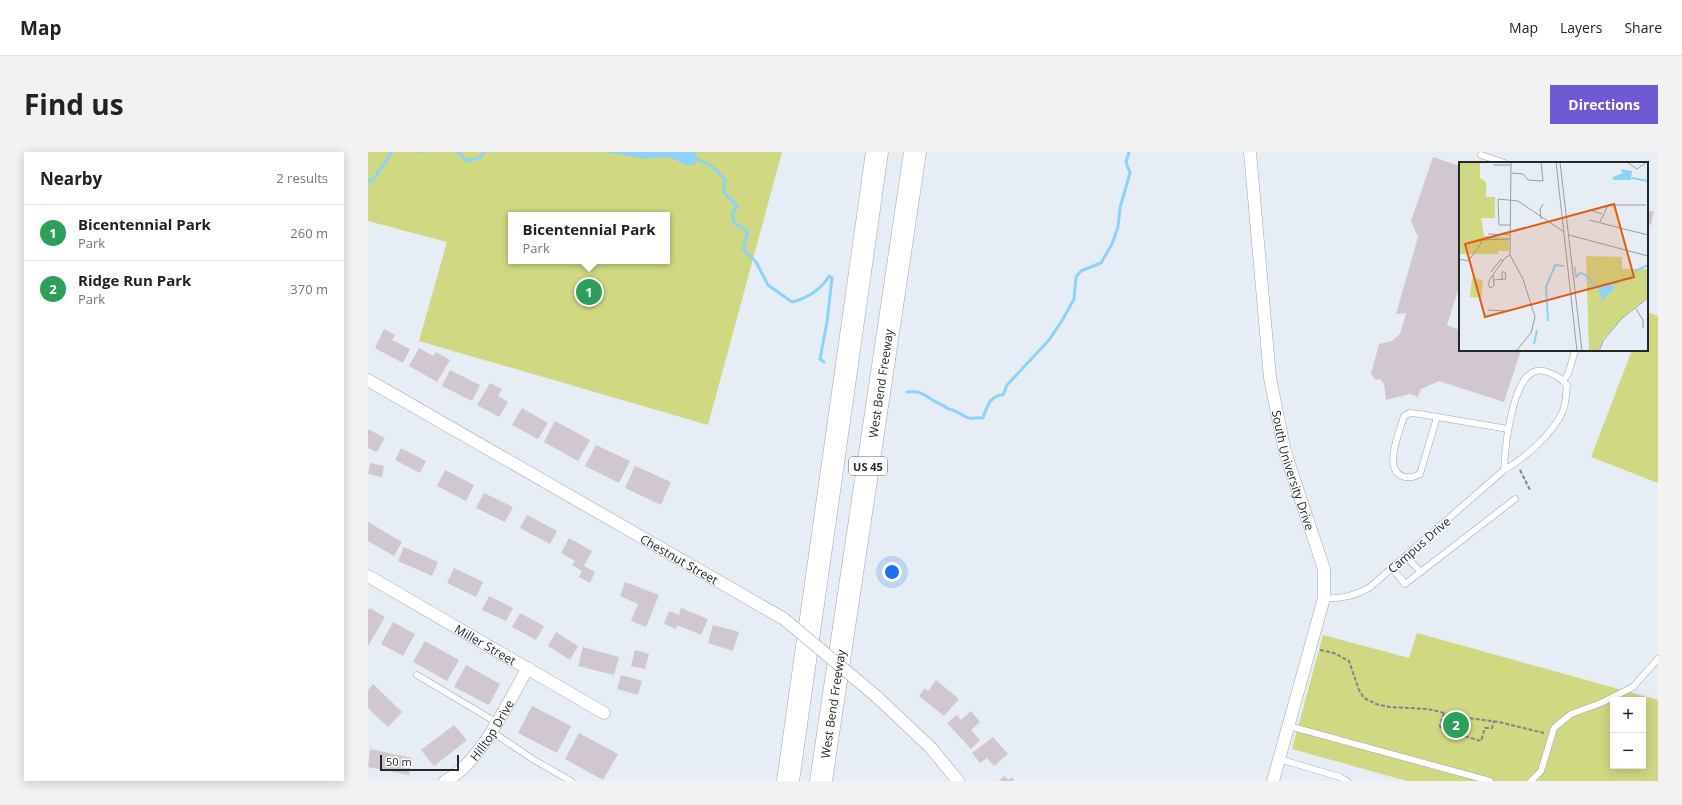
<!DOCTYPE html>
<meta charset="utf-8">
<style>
:root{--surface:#fff;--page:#f2f2f2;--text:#222;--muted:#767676;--line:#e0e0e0;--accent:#6e59d3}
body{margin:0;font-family:"Open Sans",sans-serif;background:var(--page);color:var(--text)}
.controls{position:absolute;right:12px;bottom:12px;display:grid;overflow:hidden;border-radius:0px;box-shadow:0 2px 10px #0003}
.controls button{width:36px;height:36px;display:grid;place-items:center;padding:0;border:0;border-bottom:1px solid var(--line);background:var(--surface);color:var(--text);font:20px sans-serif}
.scale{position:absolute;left:12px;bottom:10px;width:79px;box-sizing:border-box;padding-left:4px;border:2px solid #242729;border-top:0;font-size:11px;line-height:14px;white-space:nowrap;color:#242729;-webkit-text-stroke:3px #fff;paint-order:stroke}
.you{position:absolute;left:524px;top:420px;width:14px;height:14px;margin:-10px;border:3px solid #fff;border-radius:50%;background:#1a73e8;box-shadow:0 0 0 6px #1a73e833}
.badge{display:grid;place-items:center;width:26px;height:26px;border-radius:50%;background:var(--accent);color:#fff;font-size:13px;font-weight:700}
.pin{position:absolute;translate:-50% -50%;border:2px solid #fff;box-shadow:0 1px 4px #0006}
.popup{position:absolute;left:140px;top:60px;width:162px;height:52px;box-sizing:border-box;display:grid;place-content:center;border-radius:0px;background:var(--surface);filter:drop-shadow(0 1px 3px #0005);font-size:13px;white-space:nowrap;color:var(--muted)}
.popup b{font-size:15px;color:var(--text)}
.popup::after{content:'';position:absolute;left:50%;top:100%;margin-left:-8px;border:8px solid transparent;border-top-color:var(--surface)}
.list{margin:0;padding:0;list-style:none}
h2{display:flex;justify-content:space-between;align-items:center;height:52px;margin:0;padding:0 16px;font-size:17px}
h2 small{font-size:13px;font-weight:400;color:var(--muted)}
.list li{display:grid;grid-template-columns:26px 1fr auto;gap:12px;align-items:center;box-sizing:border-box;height:56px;padding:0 16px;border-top:1px solid var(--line)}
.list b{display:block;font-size:15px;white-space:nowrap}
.list p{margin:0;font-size:13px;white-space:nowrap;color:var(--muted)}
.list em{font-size:13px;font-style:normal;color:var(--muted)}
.map{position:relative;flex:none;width:1290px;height:629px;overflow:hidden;border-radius:0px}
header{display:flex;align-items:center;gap:24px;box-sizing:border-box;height:56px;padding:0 20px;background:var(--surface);border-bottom:1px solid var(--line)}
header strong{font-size:19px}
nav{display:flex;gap:22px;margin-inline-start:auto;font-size:14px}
.intro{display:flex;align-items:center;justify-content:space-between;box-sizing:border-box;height:96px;padding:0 24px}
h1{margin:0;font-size:28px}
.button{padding:10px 18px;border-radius:0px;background:var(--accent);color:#fff;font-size:14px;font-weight:700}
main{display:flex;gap:24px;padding:0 24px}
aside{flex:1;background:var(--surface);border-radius:0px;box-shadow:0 2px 10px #0003}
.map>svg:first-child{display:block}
.green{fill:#d0d882;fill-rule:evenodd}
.water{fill:#8cd3fa}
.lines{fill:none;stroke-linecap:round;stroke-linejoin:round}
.stream{stroke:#8cd3fa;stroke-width:3}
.building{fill:#d1c8cf}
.lane-casing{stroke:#9fa6ad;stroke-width:7}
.street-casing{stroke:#9fa6ad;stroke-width:13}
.highway-casing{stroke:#9fa6ad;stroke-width:23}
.path{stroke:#81858a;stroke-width:2;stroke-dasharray:4 2;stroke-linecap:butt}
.lane{stroke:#fff;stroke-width:6}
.street{stroke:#fff;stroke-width:12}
.highway{stroke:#fff;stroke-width:22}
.street-bridge-casing{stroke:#9fa6ad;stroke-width:13;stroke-linecap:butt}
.street-bridge{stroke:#fff;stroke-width:12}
.labels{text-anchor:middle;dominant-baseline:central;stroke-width:3;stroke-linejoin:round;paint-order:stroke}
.shield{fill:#fff;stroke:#666869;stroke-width:1}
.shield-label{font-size:11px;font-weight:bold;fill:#242729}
.street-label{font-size:12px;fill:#242729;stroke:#fff}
.inset-river{fill:none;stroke:#8cd3fa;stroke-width:2}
.inset-road{fill:none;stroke:#989ea3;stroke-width:1}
.view{fill:#e8590c;fill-opacity:0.15;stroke:#e8590c;stroke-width:2}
.inset-edge{fill:none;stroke:#242729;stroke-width:2}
</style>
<header>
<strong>Map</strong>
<nav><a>Map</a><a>Layers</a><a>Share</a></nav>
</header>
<div class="intro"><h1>Find us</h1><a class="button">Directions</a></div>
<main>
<aside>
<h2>Nearby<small>2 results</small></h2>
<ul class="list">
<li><span class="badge" style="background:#2e9e5b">1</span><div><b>Bicentennial Park</b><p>Park</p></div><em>260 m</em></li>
<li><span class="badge" style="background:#2e9e5b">2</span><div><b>Ridge Run Park</b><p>Park</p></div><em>370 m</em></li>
</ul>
</aside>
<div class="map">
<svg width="1290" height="629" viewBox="0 0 1290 629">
<rect width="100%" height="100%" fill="#e6edf5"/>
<!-- green -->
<g class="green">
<path d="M 0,0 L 414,0 L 340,273 L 51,189 L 79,90 L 0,69 ZM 143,63 L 299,63 L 299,109 L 143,109 Z"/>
<polygon points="1279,160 1290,164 1290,331 1223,305 1264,198 1279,198"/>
<path d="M 1049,481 L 1290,548 L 1290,629 L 1039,629 L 924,597 L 955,483 L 1041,506 ZM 1245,548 L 1275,548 L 1275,614 L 1245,614 Z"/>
</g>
<!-- water -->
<polygon class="water" points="236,0 328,0 327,13 318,13 303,6 290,5 278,7"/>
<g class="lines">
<!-- stream -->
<g class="stream">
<polyline points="52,0 54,0"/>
<polyline points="89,0 100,9 113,5 116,0"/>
<path d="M 327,6 L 345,15 L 357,28 L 356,40 L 369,54 L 364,62 L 366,71 L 380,79 L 375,97 L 388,110 L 400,133 L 424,150 C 438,147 454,137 461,124 L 464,126 L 459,170 L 452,207 L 456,210"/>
<polyline points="0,29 4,29 24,0"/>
<path d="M 539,240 C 553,239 555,242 566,249 C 571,252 575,252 580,257 C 588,257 593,264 601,266 C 606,267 610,265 615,266 C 619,255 622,243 635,243 L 639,233 L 681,188 L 695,167 L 706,147 L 708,125 L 713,119 L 733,111 L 744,92 L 750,75 L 752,56 L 762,21 L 758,10 L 761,0"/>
</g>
</g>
<!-- building -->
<g class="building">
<polygon points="1065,5 1092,14 1092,132 1079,173 1092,178 1092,198 1153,198 1136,250 1071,229 1053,237 1050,245 1042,242 1018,248 1016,232 1012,227 1008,228 1003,222 1011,192 1024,189 1032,182 1038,161 1028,162 1050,85 1043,69"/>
<polygon points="1279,58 1286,60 1283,73 1279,72"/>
<polygon points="16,177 27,183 24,188 42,197 35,211 7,196"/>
<polygon points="51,196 65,204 68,200 82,208 69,230 41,214"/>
<polygon points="82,218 112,233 104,249 74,234"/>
<polygon points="122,231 134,237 130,244 140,250 131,265 109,253"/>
<polygon points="154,256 180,271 170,287 144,273"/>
<polygon points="187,269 222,288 210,309 176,290"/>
<polygon points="0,277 17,286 9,300 0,296"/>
<polygon points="228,293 262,309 251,331 217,314"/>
<polygon points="33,296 58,309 52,321 27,308"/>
<polygon points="2,311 16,314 14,325 0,322"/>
<polygon points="267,314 303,330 293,353 257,336"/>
<polygon points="77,318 106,333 98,349 69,334"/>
<polygon points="116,341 145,355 137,370 108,356"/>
<polygon points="159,363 189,379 182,392 152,376"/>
<polygon points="0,370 34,390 26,404 0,389"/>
<polygon points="201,386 224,399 216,414 227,420 222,431 211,425 214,419 204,413 207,409 193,401"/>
<polygon points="36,395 70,410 64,424 30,409"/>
<polygon points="86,416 115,430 108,445 79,431"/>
<polygon points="257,430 291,443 278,475 263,469 270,452 252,444"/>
<polygon points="121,444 145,456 138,469 114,458"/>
<polygon points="2,456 17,465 0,494 0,458"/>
<polygon points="313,456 340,467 333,483 309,473 308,477 296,472 301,459 311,463"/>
<polygon points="152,461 176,474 168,488 144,475"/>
<polygon points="25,470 47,482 35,504 13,492"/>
<polygon points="345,473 371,480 365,499 340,491"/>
<polygon points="188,480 210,494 202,508 180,494"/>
<polygon points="57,489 91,508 79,529 45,510"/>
<polygon points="215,495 251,505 246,523 210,514"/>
<polygon points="267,498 281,502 277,517 263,514"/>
<polygon points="98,513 132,532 121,553 86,535"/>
<polygon points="253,523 274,529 270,543 249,537"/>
<polygon points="568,528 591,547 576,564 551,544 557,536 560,539"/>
<polygon points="5,532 34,560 20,575 0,556 0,538"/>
<polygon points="164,554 203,574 189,601 150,581"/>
<polygon points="603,559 612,570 603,578 612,588 603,597 579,571 589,563 593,568"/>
<polygon points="86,573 99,588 66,614 53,598"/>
<polygon points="211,581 250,602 235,628 197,607"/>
<polygon points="625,585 640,602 626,614 619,606 612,611 604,601"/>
<polygon points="2,597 44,606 41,623 0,615"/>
<polygon points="636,624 641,628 643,625 647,629 631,629"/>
</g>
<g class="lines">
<!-- lane casing -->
<g class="lane-casing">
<g id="lane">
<polyline points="1113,3 1137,11"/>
<polyline points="1195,229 1200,222 1207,199 1205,198"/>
<path d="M 1069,265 L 1052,322 C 1046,325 1040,327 1034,324 C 1015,316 1032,279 1036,264 L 1042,261 L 1052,262 L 1140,277"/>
<polyline points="1037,404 1053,420"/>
<polyline points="1024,416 1037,432 1147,347"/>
<path d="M 956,446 C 974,447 985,444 1001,436 L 1136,318 C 1156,307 1184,282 1194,261 C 1198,253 1198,242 1199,233 C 1192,225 1186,222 1176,219 C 1144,211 1137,298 1136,318"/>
<polyline points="49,523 128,570"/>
<polyline points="921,574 1122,629"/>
<polyline points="123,579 166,608 203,629"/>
<polyline points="911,607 972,625 979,629"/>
<polyline points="1163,629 1173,619 1186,576 1203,562 1233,551 1265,535 1290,507"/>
</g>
</g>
<!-- street casing -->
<g class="street-casing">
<g id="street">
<path id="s1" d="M 882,0 L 902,226 L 917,300 L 956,417 L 956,446 L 905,629"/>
<path id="s2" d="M 0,228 L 416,467"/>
<path id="s3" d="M 0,424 L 236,561"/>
<polyline points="508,544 563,596 590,629"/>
<path id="s4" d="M 77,629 C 113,611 139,551 160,516"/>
</g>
</g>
<!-- highway casing -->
<g class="highway-casing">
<g id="highway">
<polyline points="420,629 509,0"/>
<path id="s5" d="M 453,629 L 547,0"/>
</g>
</g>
<!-- path -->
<g class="path">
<polyline points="1152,318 1162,338"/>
<polyline points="952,498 966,501 981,509 991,538 996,546 1008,552 1021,555 1060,557 1093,565 1131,570 1176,581"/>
<polyline points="1076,561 1072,573 1073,577 1113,589 1117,576 1124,576 1126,569"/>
</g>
<!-- lane -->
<use href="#lane" class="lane"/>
<!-- street -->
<use href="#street" class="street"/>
<!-- highway -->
<use href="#highway" class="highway"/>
<!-- street-bridge casing -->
<g class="street-bridge-casing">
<polyline id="street-bridge" points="416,467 508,544"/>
</g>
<!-- street-bridge -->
<use href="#street-bridge" class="street-bridge"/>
</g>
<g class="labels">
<!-- shield labels -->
<rect class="shield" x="481" y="305" width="38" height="18" rx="3"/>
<g class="shield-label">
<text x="500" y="314">US 45</text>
</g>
<!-- street labels -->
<g class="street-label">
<text stroke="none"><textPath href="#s5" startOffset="402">West Bend Freeway</textPath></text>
<text stroke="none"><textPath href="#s1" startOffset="322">South University Drive</textPath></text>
<text transform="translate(1051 393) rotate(-41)">Campus Drive</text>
<text stroke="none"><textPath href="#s2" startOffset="359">Chestnut Street</textPath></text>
<text stroke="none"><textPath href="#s3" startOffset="136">Miller Street</textPath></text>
<text stroke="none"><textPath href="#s5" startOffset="78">West Bend Freeway</textPath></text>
<text stroke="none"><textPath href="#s4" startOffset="70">Hilltop Drive</textPath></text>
</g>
</g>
<!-- overview -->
<g transform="translate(1091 10)">
<rect width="189" height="189" fill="#e6edf5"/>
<path d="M 0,0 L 21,0 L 21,16 L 27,20 L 27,35 L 36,35 L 36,56 L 22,56 L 25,74 L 50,75 L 50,89 L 39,89 L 39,92 L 0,92 ZM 127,94 L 163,95 L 163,107 L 189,107 L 189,135 L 166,153 L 144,177 L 139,189 L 130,189 ZM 13,116 L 24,118 L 22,136 L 11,135 Z" fill="#d0d882"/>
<path d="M 161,7 L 173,9 L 172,18 L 154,18 L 154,15 L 164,11 ZM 152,122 L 156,126 L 142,139 L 142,133 L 137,124 Z" fill="#8cd3fa"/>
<path class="inset-river" d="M 173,16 L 189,19M 116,105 L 117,115 L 121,111 L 125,112 L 137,124M 155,123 L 163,117 L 172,117 L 176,109 L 189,103M 89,159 L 87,125 L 96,103 L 105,104M 75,182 L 78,168"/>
<path class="inset-road" d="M 52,0 L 51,93 L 64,117 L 76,155 L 72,171 L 57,189M 97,0 L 118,189M 101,0 L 123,189M 168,0 L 178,7 L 188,0M 34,3 L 52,3M 52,11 L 64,12 L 69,18 L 84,19 L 82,0M 131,48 L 143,52M 82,57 L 81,47 L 84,42M 130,58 L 189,73M 141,60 L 149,43 L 187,43M 51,63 L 40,63 L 39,37 L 59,39 L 105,70M 29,72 L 51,73M 110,73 L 189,94M 0,97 L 9,99 L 20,85 L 23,78 L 51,77M 32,110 L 42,97 L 44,99M 34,113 L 35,124 L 31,126 L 29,122 L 31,117 L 46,96 L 51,93M 35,118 L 45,117 L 47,117 L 46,110 L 43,110 L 43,118M 177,147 L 184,158 L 184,166M 29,148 L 46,149M 140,189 L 144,179 L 162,157 L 189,136"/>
<path class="view" d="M 155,42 L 175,115 L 26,155 L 6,82 Z"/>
<rect width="189" height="189" class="inset-edge"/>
</g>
</svg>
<div class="controls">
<button>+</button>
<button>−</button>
</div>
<div class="scale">50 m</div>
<div class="you"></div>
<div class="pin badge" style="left:221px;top:140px;background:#2e9e5b">1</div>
<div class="popup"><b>Bicentennial Park</b>Park</div>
<div class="pin badge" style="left:1088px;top:573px;background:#2e9e5b">2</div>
</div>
</main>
